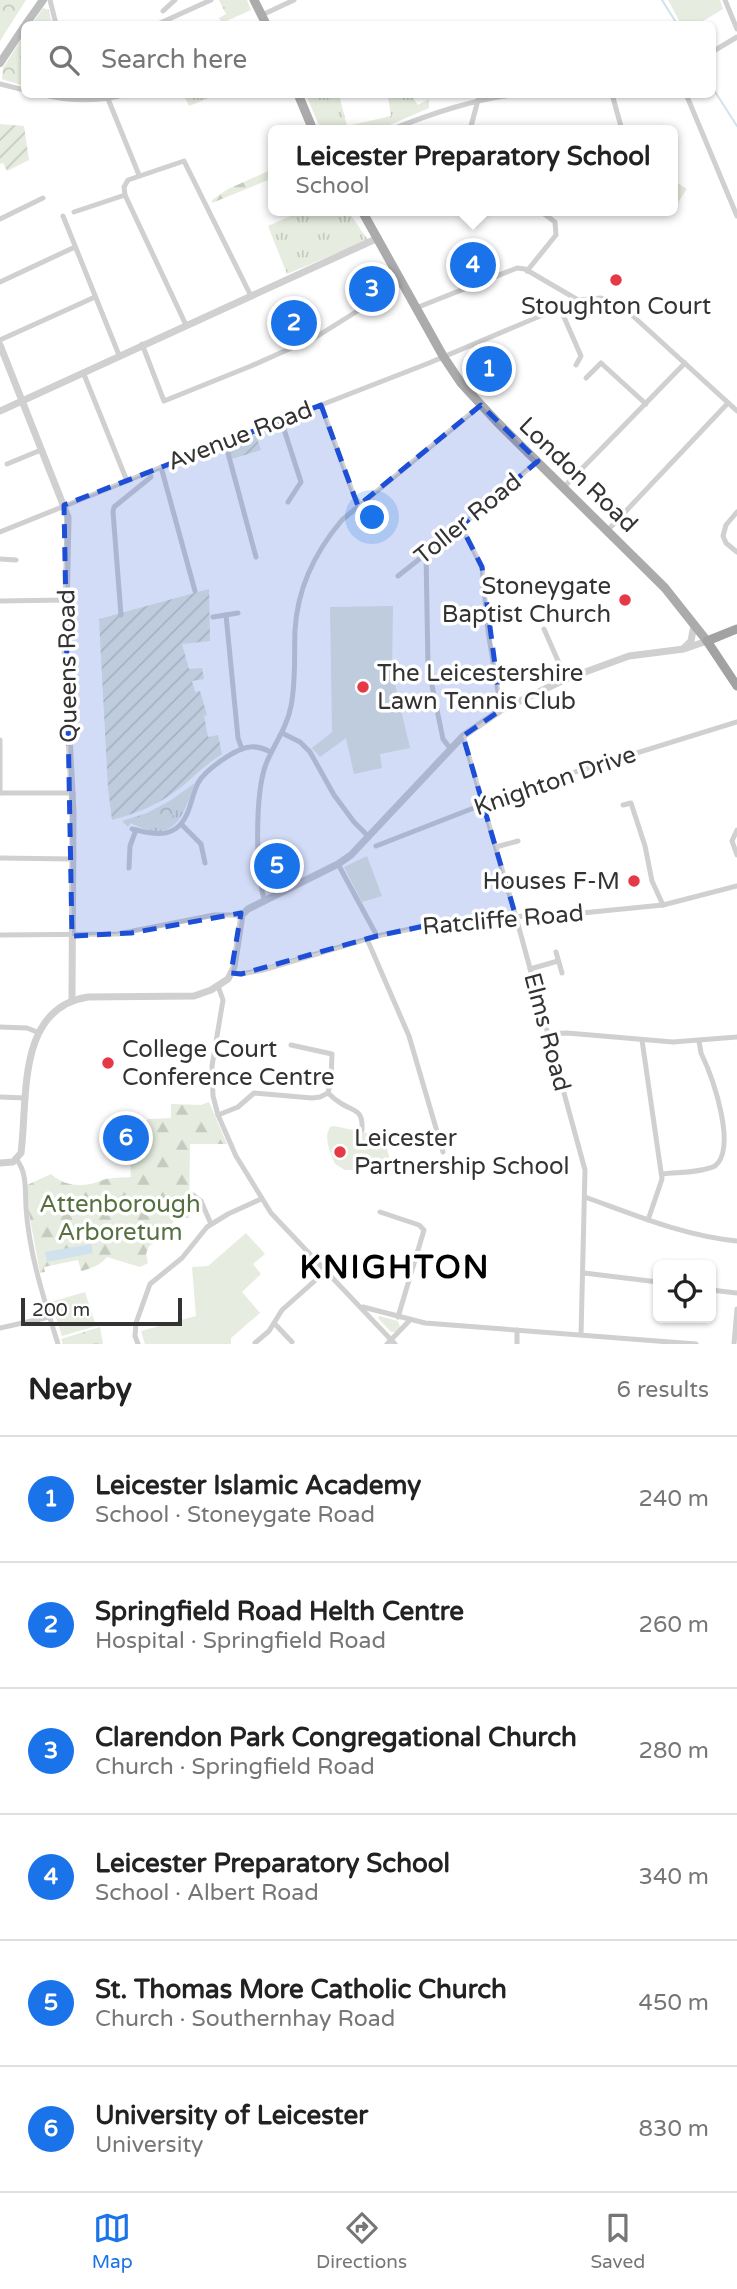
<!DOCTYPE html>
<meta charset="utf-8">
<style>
:root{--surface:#fff;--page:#f6f6f6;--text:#222;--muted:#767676;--line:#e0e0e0;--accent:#1a73e8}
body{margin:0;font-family:"Varela Round",sans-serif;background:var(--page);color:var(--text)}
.controls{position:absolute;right:21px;bottom:21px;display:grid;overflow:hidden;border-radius:10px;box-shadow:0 2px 5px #0004}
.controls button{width:63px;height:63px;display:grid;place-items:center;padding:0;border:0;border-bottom:2px solid var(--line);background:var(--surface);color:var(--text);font:35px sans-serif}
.scale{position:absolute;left:21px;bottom:18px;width:161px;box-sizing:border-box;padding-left:7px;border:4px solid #333;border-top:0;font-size:19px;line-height:24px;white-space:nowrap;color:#333;-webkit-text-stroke:5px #fff;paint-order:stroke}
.you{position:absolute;left:373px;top:518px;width:24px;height:24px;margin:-18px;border:5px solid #fff;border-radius:50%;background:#1a73e8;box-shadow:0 0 0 10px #1a73e833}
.badge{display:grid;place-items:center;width:46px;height:46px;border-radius:50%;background:var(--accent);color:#fff;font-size:23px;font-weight:700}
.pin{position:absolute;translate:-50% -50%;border:4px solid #fff;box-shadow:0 2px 7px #0006}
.popup{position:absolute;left:268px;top:125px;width:410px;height:91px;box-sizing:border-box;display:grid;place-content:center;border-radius:10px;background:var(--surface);filter:drop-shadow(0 2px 5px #0005);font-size:23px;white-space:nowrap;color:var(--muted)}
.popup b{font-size:26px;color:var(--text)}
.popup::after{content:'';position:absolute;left:50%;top:100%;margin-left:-14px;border:14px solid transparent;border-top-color:var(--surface)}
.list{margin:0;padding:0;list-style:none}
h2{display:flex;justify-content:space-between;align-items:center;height:91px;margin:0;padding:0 28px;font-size:30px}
h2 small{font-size:23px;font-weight:400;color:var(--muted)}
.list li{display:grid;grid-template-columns:46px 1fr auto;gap:21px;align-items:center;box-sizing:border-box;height:126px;padding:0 28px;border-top:2px solid var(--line)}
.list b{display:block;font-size:26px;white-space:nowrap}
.list p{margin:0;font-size:23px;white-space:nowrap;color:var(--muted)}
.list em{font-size:23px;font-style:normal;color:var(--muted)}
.icon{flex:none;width:38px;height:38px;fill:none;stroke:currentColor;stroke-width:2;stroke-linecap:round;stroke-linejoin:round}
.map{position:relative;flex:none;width:737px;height:1344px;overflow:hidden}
.search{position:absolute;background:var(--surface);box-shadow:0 2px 5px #0004;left:21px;right:21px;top:21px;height:77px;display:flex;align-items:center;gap:18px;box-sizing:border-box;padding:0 24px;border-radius:10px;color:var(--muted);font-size:26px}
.sheet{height:847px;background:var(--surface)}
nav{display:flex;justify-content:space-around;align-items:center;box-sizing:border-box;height:98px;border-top:2px solid var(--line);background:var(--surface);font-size:19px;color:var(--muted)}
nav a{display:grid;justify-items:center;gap:4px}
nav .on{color:var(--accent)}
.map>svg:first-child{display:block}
.grass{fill:url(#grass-tufts)}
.forest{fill:url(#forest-firs)}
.park{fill:url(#park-crowns)}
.garden{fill:url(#garden-furrows)}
.pitch{fill:#e6ecdf}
.water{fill:#cfe2ee}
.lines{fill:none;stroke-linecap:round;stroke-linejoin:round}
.stream{stroke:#cfe2ee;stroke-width:2}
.minor{stroke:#d0d0d0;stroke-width:5}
.tertiary{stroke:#d0d0d0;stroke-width:7}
.secondary{stroke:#bdbdbd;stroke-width:8}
.primary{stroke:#ababab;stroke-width:9}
.trunk{stroke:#a2a2a2;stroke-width:9}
.marked{fill:#1d4ed8;fill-opacity:0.2;stroke:#1d4ed8;stroke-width:5;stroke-dasharray:14 9;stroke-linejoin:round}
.poi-dot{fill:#e63946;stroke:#fff;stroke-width:2.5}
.labels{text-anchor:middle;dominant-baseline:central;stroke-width:7;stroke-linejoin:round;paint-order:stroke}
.poi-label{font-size:24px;fill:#333;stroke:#fff;text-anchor:start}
.street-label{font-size:24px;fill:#333;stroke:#fff}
.park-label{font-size:24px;fill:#56703f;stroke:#fff}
.district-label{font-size:32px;font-weight:bold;letter-spacing:2px;fill:#000;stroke:#fff}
</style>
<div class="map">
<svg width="737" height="1344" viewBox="0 0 737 1344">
<defs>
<pattern id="grass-tufts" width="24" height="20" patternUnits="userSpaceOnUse" patternTransform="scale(1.75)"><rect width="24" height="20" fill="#e6ecdf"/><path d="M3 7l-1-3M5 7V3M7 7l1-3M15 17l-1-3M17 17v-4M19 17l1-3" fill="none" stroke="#c6cbc0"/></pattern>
<pattern id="forest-firs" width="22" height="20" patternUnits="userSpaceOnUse" patternTransform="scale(1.75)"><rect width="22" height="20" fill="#e6ecdf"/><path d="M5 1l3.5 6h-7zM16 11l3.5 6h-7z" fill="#c6cbc0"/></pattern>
<pattern id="park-crowns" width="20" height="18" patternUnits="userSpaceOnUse" patternTransform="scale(1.75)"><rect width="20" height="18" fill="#e6ecdf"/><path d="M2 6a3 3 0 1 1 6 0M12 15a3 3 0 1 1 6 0" fill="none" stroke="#c6cbc0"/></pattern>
<pattern id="garden-furrows" width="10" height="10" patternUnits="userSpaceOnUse" patternTransform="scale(1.75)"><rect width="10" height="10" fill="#e6ecdf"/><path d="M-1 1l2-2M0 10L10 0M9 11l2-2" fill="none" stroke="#c6cbc0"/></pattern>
</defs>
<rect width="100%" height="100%" fill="#fff"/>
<!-- grass -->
<g class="grass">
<polygon points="219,0 247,0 251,10 222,23 219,18 226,14"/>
<polygon points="216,95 189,106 184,95 216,94"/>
<polygon points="306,95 339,95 347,126 391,116 388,97 411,95 418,105 429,99 429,108 378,130 321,130"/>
<polygon points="302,211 348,211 368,240 287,274 268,226"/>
<path d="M 195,783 C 182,819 174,845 131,823 L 128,827 L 122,821 L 147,813 L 168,802 Z"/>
<polygon points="379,1316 398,1321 400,1327 395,1332 391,1332 378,1318"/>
</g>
<!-- forest -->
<g class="forest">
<polygon points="273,169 273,178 212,203 212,200 228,189"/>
<path d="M 209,1102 L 227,1144 L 190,1144 L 189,1218 L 176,1218 L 161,1239 L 149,1246 L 146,1254 L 148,1263 L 140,1267 L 107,1257 C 101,1265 90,1269 81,1271 L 78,1260 L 44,1267 L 45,1272 L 40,1273 L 29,1213 L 27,1185 L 51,1174 C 66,1188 86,1187 103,1180 C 111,1177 123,1178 131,1177 C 129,1150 131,1141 148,1119 L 171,1118 L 171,1104 L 201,1105 Z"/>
</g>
<!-- park -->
<g class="park">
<polygon points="0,0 26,0 0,41"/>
<polygon points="43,8 49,10 52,24 32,24"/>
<polygon points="24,35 24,86 2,79 3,68"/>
<path d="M 171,805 L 176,809 C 173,819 164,823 154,821 L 153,815 L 160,808 Z"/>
<polygon points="100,1327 103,1344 63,1344 61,1339"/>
</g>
<!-- garden -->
<g class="garden">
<polygon points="0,124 24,126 29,160 7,171 3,163 0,164"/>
<polygon points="256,436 261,450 232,459 228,446"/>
<path d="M 209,589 L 210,641 L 182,644 L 189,669 L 202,668 L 204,679 L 192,681 L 195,692 L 200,691 L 207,715 L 204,716 L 208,737 L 218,735 L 222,754 C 201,767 185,787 164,799 C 148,809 130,815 112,820 L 108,788 L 99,619 Z"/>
</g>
<!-- pitch -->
<g class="pitch">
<polygon points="668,0 720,0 723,9 698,24 681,24"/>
<polygon points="673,180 687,189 673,210"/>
<polygon points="393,606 392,671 410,748 380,754 382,768 354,774 346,738 320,757 312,748 332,732 330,607"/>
<polygon points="367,856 382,896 362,902 344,867"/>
<path d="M 334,1126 L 377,1135 L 384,1139 L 389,1156 L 388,1165 L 382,1170 L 345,1170 L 335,1164 C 331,1152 323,1139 330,1127 Z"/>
<polygon points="246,1233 265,1254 253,1264 261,1274 242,1292 260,1313 231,1338 231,1344 145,1344 141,1331 196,1316 192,1267 208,1266"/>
<polygon points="85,1292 96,1326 62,1336 51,1302"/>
</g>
<!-- water -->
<polygon class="water" points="91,1244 93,1253 47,1262 45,1252"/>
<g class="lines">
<!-- stream -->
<g class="stream">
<polyline points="662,0 677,24"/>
<polyline points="712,87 737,126"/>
</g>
<!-- minor -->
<g class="minor">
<polyline points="50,0 56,24"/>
<polyline points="725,0 737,29"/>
<polyline points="163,11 175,0"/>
<polyline points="262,15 294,0"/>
<polyline points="158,24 211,0"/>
<polyline points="712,52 737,37"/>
<polyline points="0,84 24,90"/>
<path d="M 41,94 C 71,102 98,102 127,94"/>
<polyline points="106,94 139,175"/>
<polyline points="612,94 622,130"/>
<polyline points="686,94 737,216"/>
<path d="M 390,130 C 433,113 474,99 520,94"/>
<polyline points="470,130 478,100"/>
<polyline points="125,195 186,325"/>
<polyline points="74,212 125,195 124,187 128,180 184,161 251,296"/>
<polyline points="63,216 119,355"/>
<polyline points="0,219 43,198"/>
<polyline points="527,271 556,235 555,222 540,211"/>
<polyline points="0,282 75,247"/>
<polyline points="416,308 517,268 525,269 578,300"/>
<polyline points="560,308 581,356 576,365"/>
<polyline points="0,340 95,297"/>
<polyline points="142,344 164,401 251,366 316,337 402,283"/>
<polyline points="83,372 127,481"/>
<polyline points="586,378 601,363 646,404"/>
<polyline points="321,405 354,496 360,504"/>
<polyline points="281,420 301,482 288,502"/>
<polyline points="225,442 256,557"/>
<polyline points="7,464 41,450"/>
<polyline points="161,467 195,591"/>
<polyline points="564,487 685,363"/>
<polyline points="737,512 726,525 723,536 726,543 737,552"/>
<polyline points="461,526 482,567 488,631 501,710"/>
<polyline points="608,530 728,403"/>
<polyline points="0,532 149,472"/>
<polyline points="426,554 428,666 443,739 450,748"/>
<polyline points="0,559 16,560"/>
<polyline points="398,576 461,526 538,461"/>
<polyline points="0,601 66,600"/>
<polyline points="121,615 113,512 114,507 151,477 149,472 429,363 578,300 601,298 622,306 737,411"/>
<polyline points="226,615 238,738 242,749"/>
<polyline points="213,617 238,613"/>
<polyline points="544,629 566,679"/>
<polyline points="282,733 300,742 310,752 334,795 354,822 369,837"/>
<polyline points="463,736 516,917 585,1170 581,1335"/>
<polyline points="0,740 0,793"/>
<polyline points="0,793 73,793"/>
<polyline points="623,805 631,803 645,846 652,881 663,905"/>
<polyline points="181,824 201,844 205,863"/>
<path d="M 132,829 C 157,835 178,840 189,809 C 192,800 194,791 198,783 C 205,770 236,748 250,747 C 258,746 264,749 271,752"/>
<polyline points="737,830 732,841 737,855"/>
<polyline points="376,846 533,785 737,722"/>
<polyline points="496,847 518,841"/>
<polyline points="0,858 72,859"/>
<polyline points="338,864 377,936"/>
<polyline points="129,868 130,846 136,830"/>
<path d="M 265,902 C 255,873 255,793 266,764 C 274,744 287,728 291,706 C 296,681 294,657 295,631 C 297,589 315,552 342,520 L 481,405"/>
<polyline points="0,935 118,934 214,915 242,915"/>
<polyline points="367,939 409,1036 443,1152"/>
<polyline points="556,952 562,973"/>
<polyline points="530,969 558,961"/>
<polyline points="231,973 241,974 263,970 377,936 453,920 582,913 663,905 737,886"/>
<polyline points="218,986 223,1000 212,1066 213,1096 218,1115 236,1156 271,1213 395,1344"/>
<polyline points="0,1027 27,1028 37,1032"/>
<polyline points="547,1034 567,1033 673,1042 737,1037"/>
<polyline points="642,1040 662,1179 648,1220"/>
<polyline points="291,1045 332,1054 331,1080 328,1093"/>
<polyline points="0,1097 26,1098"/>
<path d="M 218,1115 L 238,1107 L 254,1093 L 312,1098 L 320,1097 L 328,1093 C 332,1097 337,1101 342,1104 C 356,1112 363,1110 362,1130"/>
<path d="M 17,1160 C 27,1173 25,1190 26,1207 C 29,1254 44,1299 58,1344"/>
<path d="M 662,1174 C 679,1172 699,1173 715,1166 C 737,1148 714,1080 701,1053 L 699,1041"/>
<polyline points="193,1195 201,1201 211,1224"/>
<path d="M 585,1197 C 635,1215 684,1236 737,1241"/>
<polyline points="380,1212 419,1225 424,1230 398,1317"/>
<polyline points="584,1273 658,1282"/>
<polyline points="711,1290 737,1293"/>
<polyline points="363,1307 425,1323 696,1344"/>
<polyline points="274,1323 292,1342"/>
<polyline points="0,1328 49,1317"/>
<polyline points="255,1343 269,1331 282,1310 327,1270"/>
<polyline points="138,1344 135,1336 136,1323 150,1284 182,1258 207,1227 228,1214 261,1199"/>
<polyline points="387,1344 410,1320"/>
<polyline points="517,1344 517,1330"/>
<polyline points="734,1344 737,1309"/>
</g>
<!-- tertiary -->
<g class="tertiary">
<polyline points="0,345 68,517 65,659 73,812 72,999"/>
<polyline points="0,411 378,238"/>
<polyline points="684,648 691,641 694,625"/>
<path d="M 0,1163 L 13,1162 L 21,1153 C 28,1099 16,1008 88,997 L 194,996 L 211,990 L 228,979 L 234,967 L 242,915 L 248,909 L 338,864 L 351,855 L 463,736 L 501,710 L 566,679 L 629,656 L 684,649 L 707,641"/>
</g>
<!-- secondary -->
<g class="secondary">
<polyline points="26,24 43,0"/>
<polyline points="0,63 24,27"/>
</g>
<!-- primary -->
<g class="primary">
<polyline points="254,0 266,24"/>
<polyline points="298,94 313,130"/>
<polyline points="362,211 443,356 461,383 497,422 665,588 707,641"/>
</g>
<!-- trunk -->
<polyline class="trunk" points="737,629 707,641 737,686"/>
</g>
<!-- marked area -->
<path class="marked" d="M 321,405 L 358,506 L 481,405 L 538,461 L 461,526 L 482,567 L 501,710 L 463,736 L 516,917 L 453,920 L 377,936 L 241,974 L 231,973 L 241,913 L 131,933 L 72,936 L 64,505 Z"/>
<!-- markers -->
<g class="poi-dot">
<circle cx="616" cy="280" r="7"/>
<circle cx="625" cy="600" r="7"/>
<circle cx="363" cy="687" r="7"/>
<circle cx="634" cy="881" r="7"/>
<circle cx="108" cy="1063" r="7"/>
<circle cx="340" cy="1152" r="7"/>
</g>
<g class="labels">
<!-- poi labels -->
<g class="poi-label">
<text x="616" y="306" text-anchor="middle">Stoughton Court</text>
<text x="611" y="586" text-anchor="end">Stoneygate<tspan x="611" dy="28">Baptist Church</tspan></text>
<text x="377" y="673">The Leicestershire<tspan x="377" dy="28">Lawn Tennis Club</tspan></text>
<text x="620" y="881" text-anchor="end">Houses F-M</text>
<text x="122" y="1049">College Court<tspan x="122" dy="28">Conference Centre</tspan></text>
<text x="354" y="1138">Leicester<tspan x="354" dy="28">Partnership School</tspan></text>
</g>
<!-- street labels -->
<g class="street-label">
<text transform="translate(240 436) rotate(-21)">Avenue Road</text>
<text transform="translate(578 475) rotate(44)">London Road</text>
<text transform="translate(468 519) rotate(-39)">Toller Road</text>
<text transform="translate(68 666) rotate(-91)">Queens Road</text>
<text transform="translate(555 781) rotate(-19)">Knighton Drive</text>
<text transform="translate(503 920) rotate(-5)">Ratcliffe Road</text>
<text transform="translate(547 1032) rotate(75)">Elms Road</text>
</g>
<!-- park labels -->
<g class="park-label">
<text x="120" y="1204">Attenborough<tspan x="120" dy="28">Arboretum</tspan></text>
</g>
<!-- district labels -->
<g class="district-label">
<text x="395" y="1268">KNIGHTON</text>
</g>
</g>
</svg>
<div class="controls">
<button><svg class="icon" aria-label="locate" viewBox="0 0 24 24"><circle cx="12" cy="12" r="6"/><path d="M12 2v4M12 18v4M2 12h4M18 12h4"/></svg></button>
</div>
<div class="scale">200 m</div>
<div class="you"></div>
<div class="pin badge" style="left:489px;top:369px">1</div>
<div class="pin badge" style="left:294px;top:323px">2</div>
<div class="pin badge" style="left:372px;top:289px">3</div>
<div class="pin badge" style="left:473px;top:265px">4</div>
<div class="popup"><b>Leicester Preparatory School</b>School</div>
<div class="pin badge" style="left:277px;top:866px">5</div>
<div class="pin badge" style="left:126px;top:1138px">6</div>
<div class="search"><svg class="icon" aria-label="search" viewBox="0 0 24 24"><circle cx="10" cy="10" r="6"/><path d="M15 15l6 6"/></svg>Search here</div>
</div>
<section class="sheet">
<h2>Nearby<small>6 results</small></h2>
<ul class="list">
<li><span class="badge">1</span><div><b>Leicester Islamic Academy</b><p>School · Stoneygate Road</p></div><em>240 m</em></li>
<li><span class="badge">2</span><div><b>Springfield Road Helth Centre</b><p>Hospital · Springfield Road</p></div><em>260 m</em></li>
<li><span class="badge">3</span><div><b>Clarendon Park Congregational Church</b><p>Church · Springfield Road</p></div><em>280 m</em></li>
<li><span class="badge">4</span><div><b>Leicester Preparatory School</b><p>School · Albert Road</p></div><em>340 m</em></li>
<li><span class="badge">5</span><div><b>St. Thomas More Catholic Church</b><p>Church · Southernhay Road</p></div><em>450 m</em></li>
<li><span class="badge">6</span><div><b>University of Leicester</b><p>University</p></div><em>830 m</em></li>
</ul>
</section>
<nav>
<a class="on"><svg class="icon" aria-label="map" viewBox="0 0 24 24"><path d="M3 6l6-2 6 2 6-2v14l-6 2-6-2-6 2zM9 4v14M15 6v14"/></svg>Map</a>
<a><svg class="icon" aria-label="directions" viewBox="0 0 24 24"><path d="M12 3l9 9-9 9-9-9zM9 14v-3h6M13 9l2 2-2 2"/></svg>Directions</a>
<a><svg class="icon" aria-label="saved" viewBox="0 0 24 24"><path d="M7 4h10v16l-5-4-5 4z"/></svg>Saved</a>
</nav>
